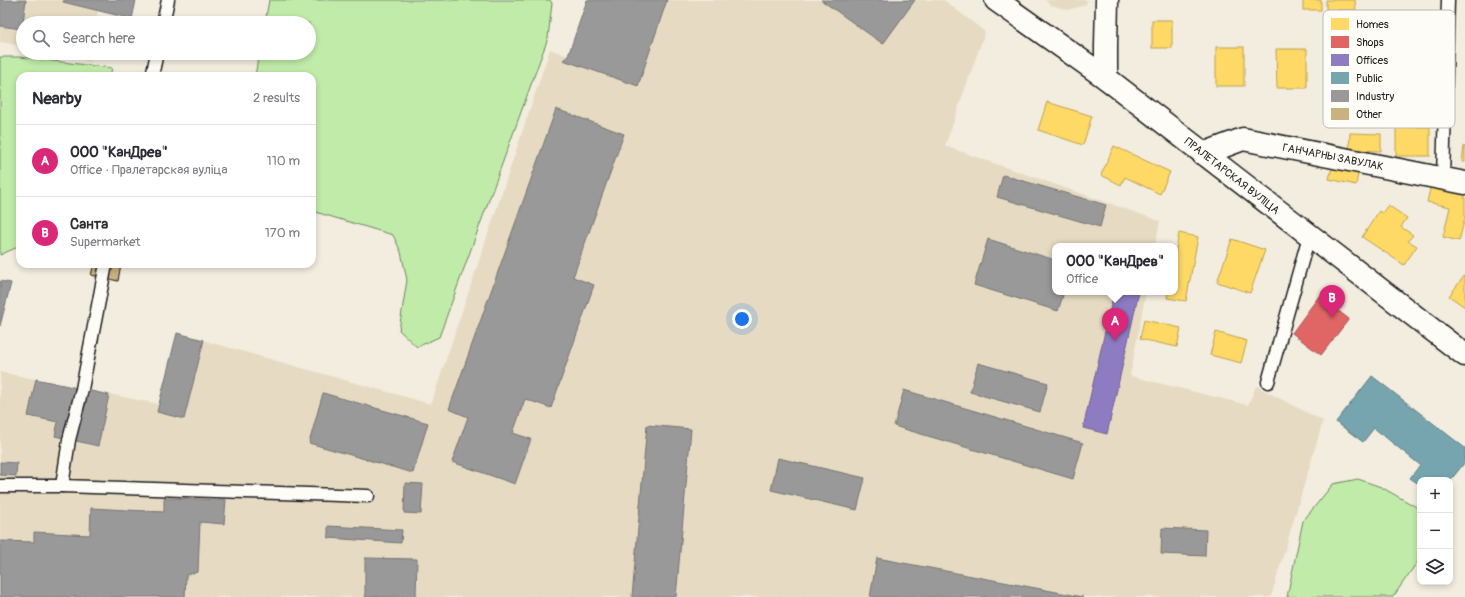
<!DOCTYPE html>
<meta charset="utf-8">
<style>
:root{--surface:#fff;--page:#f7f7f7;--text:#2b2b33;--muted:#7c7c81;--line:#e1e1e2;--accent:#db2777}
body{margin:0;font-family:Pangolin,sans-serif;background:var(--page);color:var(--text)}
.controls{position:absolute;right:12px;bottom:12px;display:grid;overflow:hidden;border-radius:8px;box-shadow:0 2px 6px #0003}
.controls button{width:36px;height:36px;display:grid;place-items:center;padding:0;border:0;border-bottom:1px solid var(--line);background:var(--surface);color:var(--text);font:20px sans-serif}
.you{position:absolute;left:742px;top:319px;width:14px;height:14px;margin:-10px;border:3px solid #fff;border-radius:50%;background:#1a73e8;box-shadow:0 0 0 6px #1a73e833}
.badge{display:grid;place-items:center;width:26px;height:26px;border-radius:50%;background:var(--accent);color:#fff;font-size:13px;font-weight:700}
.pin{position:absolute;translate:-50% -33px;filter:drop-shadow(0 1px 2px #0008)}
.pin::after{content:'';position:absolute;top:21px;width:14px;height:12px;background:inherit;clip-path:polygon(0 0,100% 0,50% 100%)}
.popup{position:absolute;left:1052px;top:243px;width:126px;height:52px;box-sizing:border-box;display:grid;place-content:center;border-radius:8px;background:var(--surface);filter:drop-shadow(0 1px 3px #0005);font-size:13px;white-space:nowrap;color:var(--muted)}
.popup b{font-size:15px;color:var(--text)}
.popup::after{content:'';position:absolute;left:50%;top:100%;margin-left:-8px;border:8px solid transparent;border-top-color:var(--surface)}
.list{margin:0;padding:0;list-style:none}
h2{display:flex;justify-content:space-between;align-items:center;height:52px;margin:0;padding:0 16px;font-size:17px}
h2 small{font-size:13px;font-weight:400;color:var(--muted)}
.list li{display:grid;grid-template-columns:26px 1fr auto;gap:12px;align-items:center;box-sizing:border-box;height:72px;padding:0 16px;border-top:1px solid var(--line)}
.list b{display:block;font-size:15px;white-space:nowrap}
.list p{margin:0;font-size:13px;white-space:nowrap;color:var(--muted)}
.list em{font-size:13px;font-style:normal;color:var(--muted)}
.icon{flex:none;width:22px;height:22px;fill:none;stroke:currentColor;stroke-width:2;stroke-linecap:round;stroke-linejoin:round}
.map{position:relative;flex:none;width:1465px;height:597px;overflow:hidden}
.search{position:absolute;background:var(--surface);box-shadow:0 2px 6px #0003;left:16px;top:16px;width:300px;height:44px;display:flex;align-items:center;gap:10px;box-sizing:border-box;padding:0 14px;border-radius:22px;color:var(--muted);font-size:15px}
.panel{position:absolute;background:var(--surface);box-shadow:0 2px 6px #0003;left:16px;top:72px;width:300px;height:196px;border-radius:12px}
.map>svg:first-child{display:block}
.built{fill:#e6dbc2}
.green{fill:#c0eba8;stroke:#6e8462}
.homes{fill:#ffd966;stroke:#bba050}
.shops{fill:#e06666;stroke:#a55050}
.offices{fill:#8e7cc3;stroke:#6c5f91}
.public{fill:#76a5af;stroke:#5b7c83}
.industry{fill:#999;stroke:#747474}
.building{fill:#c9b180;stroke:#1c1c1c}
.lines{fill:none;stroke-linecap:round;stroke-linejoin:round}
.lane-casing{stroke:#1c1c1c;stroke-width:15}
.street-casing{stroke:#1c1c1c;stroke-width:25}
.secondary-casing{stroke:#1c1c1c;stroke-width:25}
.lane{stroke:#fdfcf7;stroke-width:12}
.street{stroke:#fdfcf7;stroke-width:22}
.secondary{stroke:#fdfcf7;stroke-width:22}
.labels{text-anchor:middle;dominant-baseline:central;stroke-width:4;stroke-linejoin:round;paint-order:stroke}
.street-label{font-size:11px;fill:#1c1c1c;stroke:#fdfcf7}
.key{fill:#fdfcf7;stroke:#bab9b5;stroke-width:1}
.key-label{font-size:11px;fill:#1c1c1c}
</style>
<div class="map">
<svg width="1465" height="597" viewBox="0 0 1465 597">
<rect width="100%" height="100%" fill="#f3eddf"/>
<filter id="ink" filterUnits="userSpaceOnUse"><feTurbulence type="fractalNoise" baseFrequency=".025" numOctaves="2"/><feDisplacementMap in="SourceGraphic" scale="8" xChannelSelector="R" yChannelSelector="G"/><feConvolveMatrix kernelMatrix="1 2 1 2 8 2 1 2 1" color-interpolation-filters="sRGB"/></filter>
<g filter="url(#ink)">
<!-- built -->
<g class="built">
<polygon points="0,0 136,0 132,19 98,11 96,23 23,23 23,46 0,42"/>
<polygon points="587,0 944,0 985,32 945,146 1160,221 1155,246 1055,246 1055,292 1146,292 1130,376 1248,405 1256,386 1323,421 1271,597 0,597 0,372 158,404 177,333 431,404 550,49 568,56"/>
<polygon points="1045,0 1088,0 1085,5 1068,10 1051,5"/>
<polygon points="55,53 91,53 90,61"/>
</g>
<!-- green -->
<g class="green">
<polygon points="269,0 550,0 552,3 548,38 439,337 417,347 399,330 407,280 401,252 393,235 312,211 312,76 255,76 259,53 309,53 309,23 265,23"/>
<polygon points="0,57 20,57 112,68 110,76 20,76 20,246 0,255"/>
<polygon points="1358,479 1381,487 1420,509 1420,558 1393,597 1287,597 1303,521 1333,484"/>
</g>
<!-- homes -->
<g class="homes">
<rect x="1303" y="0" width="18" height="10"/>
<polygon points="1326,0 1355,0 1356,10 1326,10"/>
<polygon points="1400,19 1430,19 1429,56 1400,55"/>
<rect x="1152" y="20" width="20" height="28"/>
<rect x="1216" y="47" width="28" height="39"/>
<polygon points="1276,49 1307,49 1307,88 1277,88"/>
<polygon points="1337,54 1376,55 1375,95 1336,94"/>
<polygon points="1047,102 1092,116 1083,145 1038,130"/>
<rect x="1396" y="127" width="34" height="29"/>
<polygon points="1350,133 1381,134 1381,151 1349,150"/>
<polygon points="1114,146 1170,172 1160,194 1125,177 1121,185 1101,175"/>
<polygon points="1464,146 1465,147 1465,162 1462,162"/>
<polygon points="1333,163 1359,169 1356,185 1329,179"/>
<polygon points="1431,185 1465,193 1465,218 1459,241 1443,237 1450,207 1427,202"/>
<polygon points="1388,205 1407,218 1401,227 1413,235 1408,241 1417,246 1404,265 1362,237 1379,211 1382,213"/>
<polygon points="1179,233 1198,237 1186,301 1167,298 1168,292 1175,292 1175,255"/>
<polygon points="1232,239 1265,250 1250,293 1217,282"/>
<polygon points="1465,275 1465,307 1449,296"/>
<polygon points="1144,320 1181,328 1177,347 1140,339"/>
<polygon points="1216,332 1247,341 1241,363 1210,355"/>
</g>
<!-- shops -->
<polygon class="shops" points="1319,296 1349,319 1321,355 1292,333"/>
<!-- offices -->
<polygon class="offices" points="1114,292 1139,292 1107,434 1083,428"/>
<!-- public -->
<polygon class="public" points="1372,376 1465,448 1465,462 1450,481 1420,480 1420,485 1410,478 1420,465 1374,428 1363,442 1336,422"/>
<!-- industry -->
<g class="industry">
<polygon points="0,0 26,0 22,29 0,26"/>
<polygon points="64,0 136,0 132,19 63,2"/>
<polygon points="587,0 667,0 638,86 563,60 568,56"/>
<polygon points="821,0 915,0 883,44"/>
<polygon points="556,109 624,134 573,277 594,285 551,408 525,399 513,433 531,439 515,484 452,462 468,417 449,409"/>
<polygon points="1003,175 1106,205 1100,227 997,197"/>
<polygon points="988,239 1055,260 1055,292 1064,292 1058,311 974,285"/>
<polygon points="0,281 11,283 0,326"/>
<polygon points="177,333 204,340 184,419 157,412"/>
<polygon points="978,363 1048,383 1040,412 970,392"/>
<polygon points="36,379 109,395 98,446 55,436 58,422 28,416"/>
<polygon points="904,390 1083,443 1073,479 894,426"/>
<polygon points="323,393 428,423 413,473 309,443"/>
<polygon points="647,425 691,429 676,597 632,597"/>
<polygon points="778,458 865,478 857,510 771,490"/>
<polygon points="0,462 17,463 16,476 0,475"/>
<polygon points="405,483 423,484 421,514 404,513"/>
<polygon points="164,498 226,500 224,524 200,522 198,572 186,575 185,597 0,597 0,541 34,542 34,532 90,535 91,508 164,512"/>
<polygon points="328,526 402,530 401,543 328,538"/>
<polygon points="1162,528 1206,530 1205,556 1161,554"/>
<polygon points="365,558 417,559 416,597 365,597"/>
<polygon points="877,558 1083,597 870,597"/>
</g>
<!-- building -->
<polygon class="building" points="94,264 121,264 118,281 91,275"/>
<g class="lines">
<!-- lane casing -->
<g class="lane-casing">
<g id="lane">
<polyline points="163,23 168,0"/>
<polyline points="152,76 157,53"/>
<polyline points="1443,178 1448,0"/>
<polyline points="106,264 82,389 69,440 62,486 368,496"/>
<polyline points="1268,382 1309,236"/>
<polyline points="0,486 62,486"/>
</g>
</g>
<!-- street casing -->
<g class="street-casing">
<g id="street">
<polyline points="1106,78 1106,46 1107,0"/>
<polyline points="1203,154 1243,139 1465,183"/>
</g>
</g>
<!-- secondary casing -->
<g class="secondary-casing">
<polyline id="secondary" points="996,0 1106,78 1465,355"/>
</g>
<!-- lane -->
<use href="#lane" class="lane"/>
<!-- street -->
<use href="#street" class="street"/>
<!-- secondary -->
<use href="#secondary" class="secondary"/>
</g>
</g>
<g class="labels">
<!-- street labels -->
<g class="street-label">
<text transform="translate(1333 157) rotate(11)">ГАНЧАРНЫ ЗАВУЛАК</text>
<text transform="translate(1232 176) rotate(38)">ПРАЛЕТАРСКАЯ ВУЛІЦА</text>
</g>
</g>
<!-- legend -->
<rect x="1323" y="10" width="132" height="118" rx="6" class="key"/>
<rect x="1331" y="18" width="18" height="12" fill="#ffd966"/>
<rect x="1331" y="36" width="18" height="12" fill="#e06666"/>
<rect x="1331" y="54" width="18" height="12" fill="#8e7cc3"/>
<rect x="1331" y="72" width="18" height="12" fill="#76a5af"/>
<rect x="1331" y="90" width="18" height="12" fill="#999"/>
<rect x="1331" y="108" width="18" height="12" fill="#c9b180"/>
<g class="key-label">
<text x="1356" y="28">Homes</text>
<text x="1356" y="46">Shops</text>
<text x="1356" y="64">Offices</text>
<text x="1356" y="82">Public</text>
<text x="1356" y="100">Industry</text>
<text x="1356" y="118">Other</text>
</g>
</svg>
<div class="controls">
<button>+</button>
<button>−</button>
<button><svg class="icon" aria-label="layers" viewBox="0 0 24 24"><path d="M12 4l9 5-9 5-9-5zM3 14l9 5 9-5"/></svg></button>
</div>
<div class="you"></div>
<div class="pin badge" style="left:1115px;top:341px">A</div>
<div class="popup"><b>ООО &quot;КанДрев&quot;</b>Office</div>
<div class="pin badge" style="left:1332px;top:318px">B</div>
<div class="search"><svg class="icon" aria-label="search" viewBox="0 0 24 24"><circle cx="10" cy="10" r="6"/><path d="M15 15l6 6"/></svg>Search here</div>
<section class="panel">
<h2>Nearby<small>2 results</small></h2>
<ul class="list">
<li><span class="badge">A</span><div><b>ООО &quot;КанДрев&quot;</b><p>Office · Пралетарская вуліца</p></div><em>110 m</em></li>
<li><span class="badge">B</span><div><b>Санта</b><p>Supermarket</p></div><em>170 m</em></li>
</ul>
</section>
</div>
